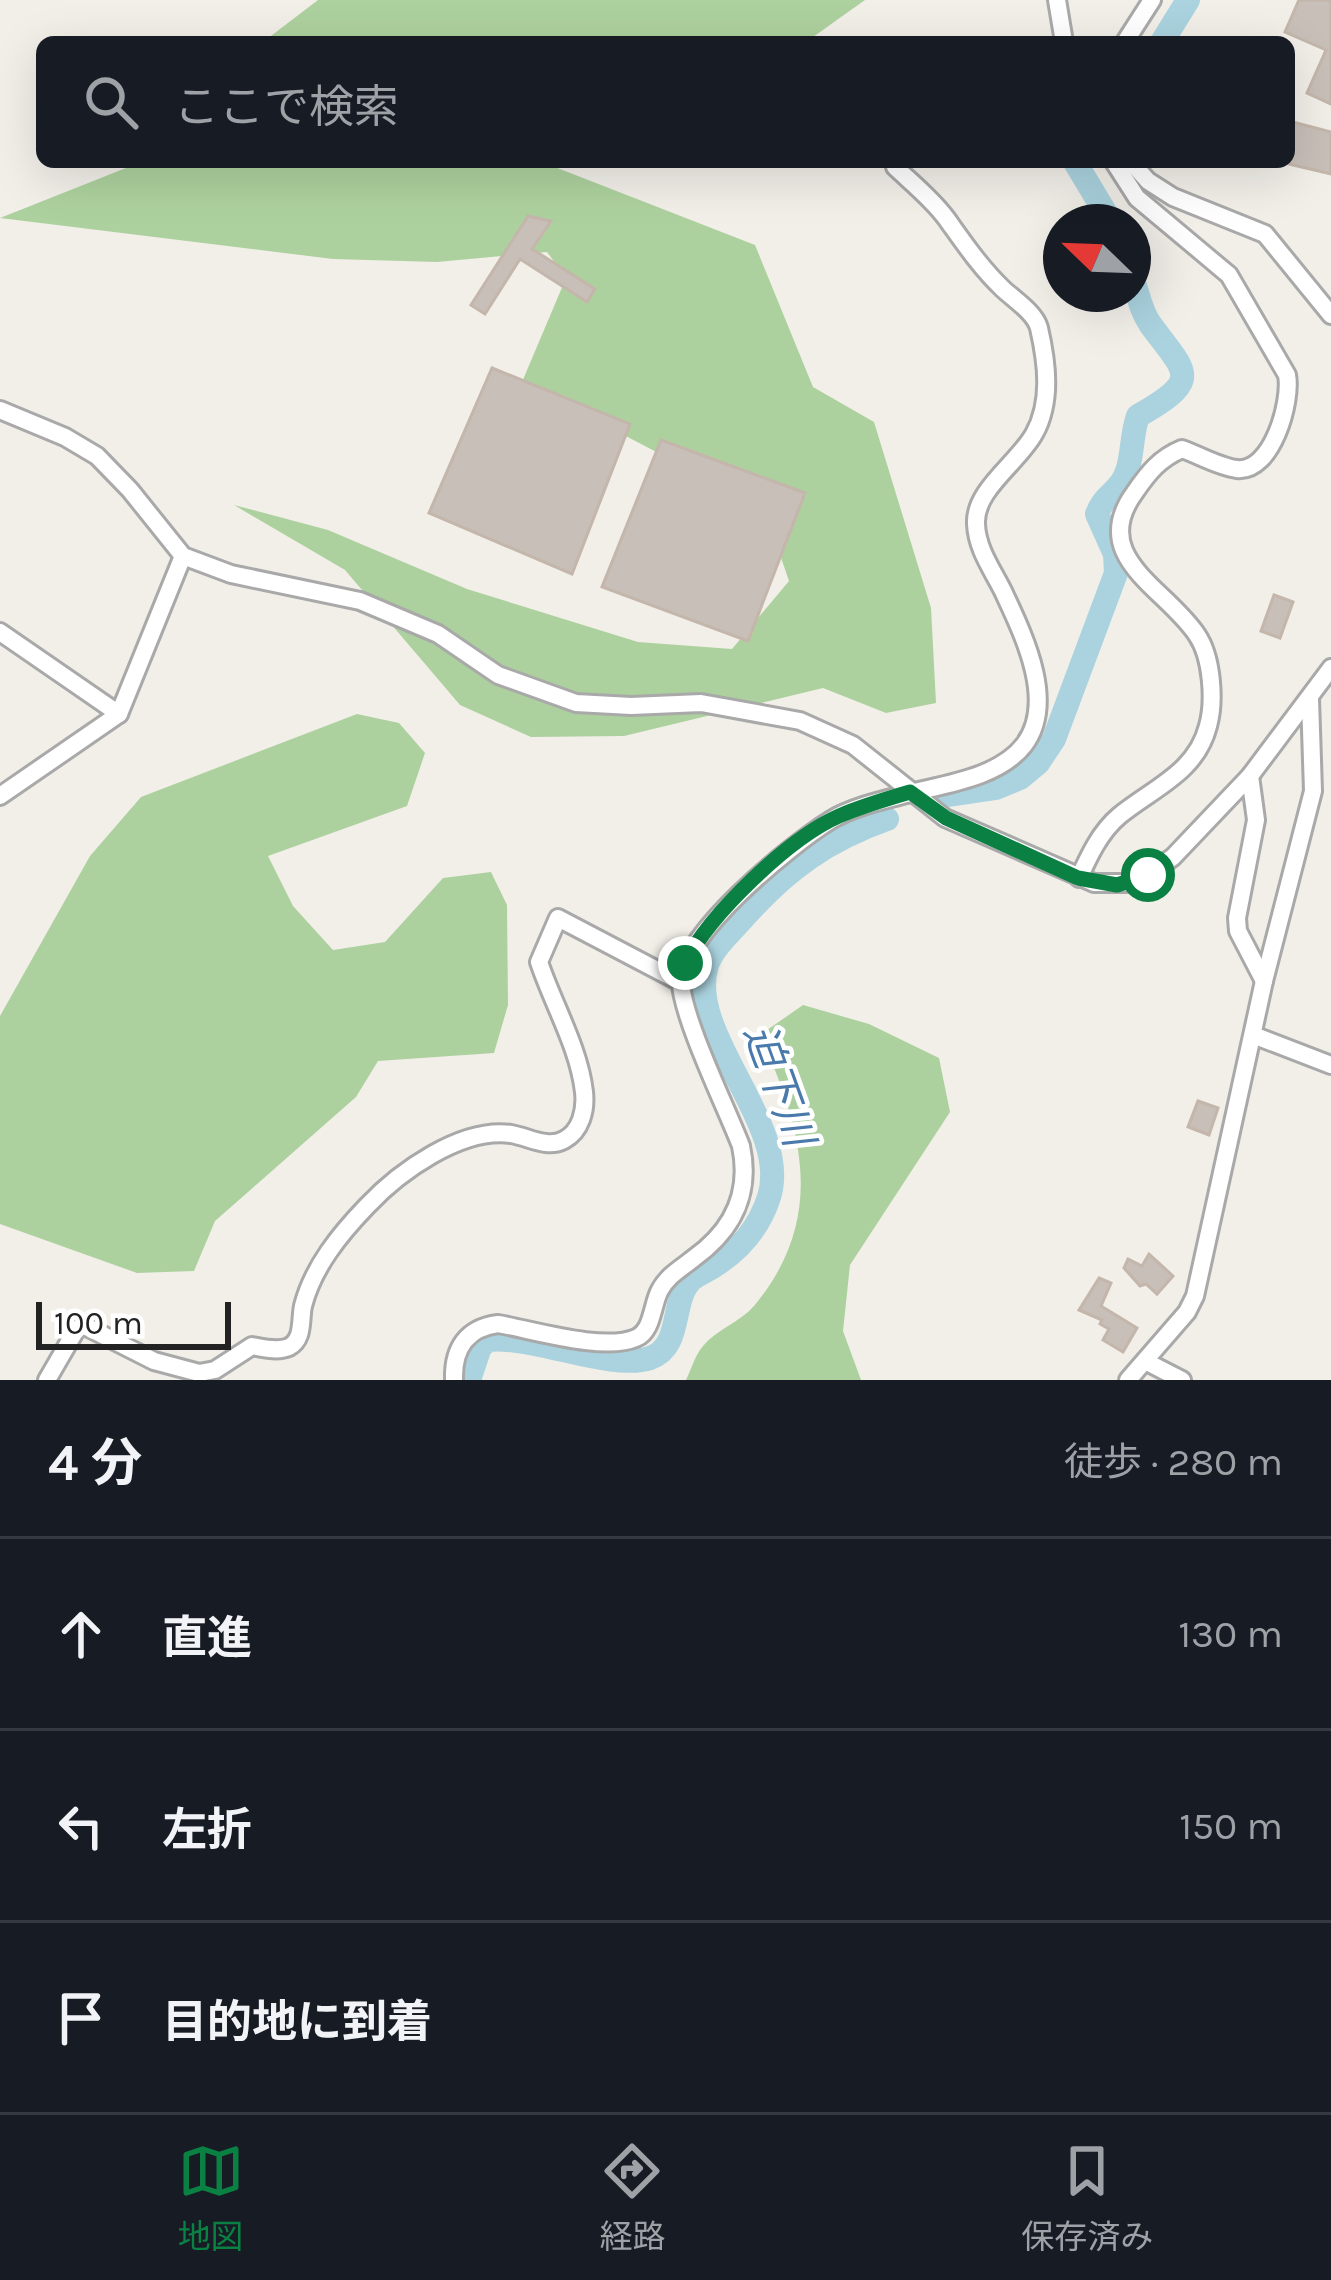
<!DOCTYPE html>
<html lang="ja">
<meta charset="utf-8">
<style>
:root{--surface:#171b24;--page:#20242c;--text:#f1f3f6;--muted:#9ea1a6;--line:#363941;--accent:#0b8043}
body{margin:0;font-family:Karla,"Noto Sans JP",sans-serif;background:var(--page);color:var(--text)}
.compass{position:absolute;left:1043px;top:204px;width:108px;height:108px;border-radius:50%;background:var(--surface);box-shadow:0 12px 48px #0002;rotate:293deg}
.scale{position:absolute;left:36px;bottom:30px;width:195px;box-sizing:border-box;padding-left:12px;border:6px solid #222;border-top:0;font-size:33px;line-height:42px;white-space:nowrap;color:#222;-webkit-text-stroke:9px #fff;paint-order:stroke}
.stop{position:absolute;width:36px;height:36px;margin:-27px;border:9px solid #0b8043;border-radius:50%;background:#fff}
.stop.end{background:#0b8043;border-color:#fff;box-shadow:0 3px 12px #0008}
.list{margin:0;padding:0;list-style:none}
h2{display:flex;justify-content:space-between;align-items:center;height:156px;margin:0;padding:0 48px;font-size:51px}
h2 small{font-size:39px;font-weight:400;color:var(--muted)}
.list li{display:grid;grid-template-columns:78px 1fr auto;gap:36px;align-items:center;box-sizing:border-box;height:192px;padding:0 48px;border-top:3px solid var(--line)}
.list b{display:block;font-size:45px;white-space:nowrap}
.list em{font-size:39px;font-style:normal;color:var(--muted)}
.icon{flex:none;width:66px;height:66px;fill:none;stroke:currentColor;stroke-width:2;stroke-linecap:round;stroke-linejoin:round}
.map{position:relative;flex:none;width:1331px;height:1380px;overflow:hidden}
.search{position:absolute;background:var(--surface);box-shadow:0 12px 48px #0002;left:36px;right:36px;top:36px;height:132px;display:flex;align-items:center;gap:30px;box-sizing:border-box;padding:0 42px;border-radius:18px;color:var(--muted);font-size:45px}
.sheet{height:732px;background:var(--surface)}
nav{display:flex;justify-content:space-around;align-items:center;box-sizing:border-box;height:168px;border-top:3px solid var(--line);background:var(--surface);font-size:33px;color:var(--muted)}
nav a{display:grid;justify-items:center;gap:6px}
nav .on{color:var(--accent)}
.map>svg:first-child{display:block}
.forest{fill:#add19e}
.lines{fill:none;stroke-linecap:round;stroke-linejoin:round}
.river{stroke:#aad3df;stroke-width:24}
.building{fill:#c7bfb8;stroke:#c4b6ab;stroke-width:3}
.minor-casing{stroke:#a9a9a9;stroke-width:22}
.minor{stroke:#fff;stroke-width:16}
.route{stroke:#0b8043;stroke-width:15}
.labels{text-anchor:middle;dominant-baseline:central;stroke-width:9;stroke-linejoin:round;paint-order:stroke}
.water-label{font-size:42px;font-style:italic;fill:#4a7aab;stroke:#fff}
</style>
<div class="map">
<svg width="1331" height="1380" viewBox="0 0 1331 1380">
<rect width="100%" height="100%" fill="#f2efe9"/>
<!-- forest -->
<g class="forest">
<polygon points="318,0 865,0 806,42 263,42"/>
<polygon points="141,162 542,162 755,245 813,387 874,422 931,608 936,703 886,713 823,688 624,736 531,737 460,705 345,570 234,505 328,530 467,589 638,642 732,649 789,581 764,508 522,382 566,278 547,252 437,262 333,259 0,218"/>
<polygon points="357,714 399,723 425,753 407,806 268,856 293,906 333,950 385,942 443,878 491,872 507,905 508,1005 494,1053 378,1061 356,1097 215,1221 194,1271 137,1273 0,1224 0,1016 90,856 141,797"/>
<path d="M 803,1005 L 869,1024 L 939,1058 L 950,1112 L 850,1265 L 843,1331 L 861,1380 L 686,1380 C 691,1370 695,1355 703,1346 C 716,1330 740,1322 754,1306 C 827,1218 803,1130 760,1035 Z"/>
</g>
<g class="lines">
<!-- river -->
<g class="river">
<polyline points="1162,42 1188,0"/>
<polyline points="1075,162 1111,222"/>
<path d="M 942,796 L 996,788 L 1020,778 L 1038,763 L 1054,739 L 1116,573 L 1115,554 L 1097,514 C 1103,498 1111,496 1121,483 C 1134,465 1130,437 1138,416 C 1203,379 1187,374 1150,324 C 1141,311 1138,294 1133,279"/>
<path d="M 469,1380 L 480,1347 L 488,1340 C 533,1335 611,1371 650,1358 C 683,1347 670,1301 691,1280 C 696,1275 707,1271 714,1266 C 741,1249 759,1228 769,1197 C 792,1125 685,1034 707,965 C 714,946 733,930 746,915 C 788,868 828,840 887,819"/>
</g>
</g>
<!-- building -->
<g class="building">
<polygon points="1299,0 1331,0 1331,104 1307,93 1326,50 1285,32"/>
<polygon points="1289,121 1331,132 1331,174 1289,164"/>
<polygon points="528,216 551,221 532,249 595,289 587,302 520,259 485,314 471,305"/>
<polygon points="492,368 630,424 572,574 429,513"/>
<polygon points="661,440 805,493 748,641 602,587"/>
<polygon points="1274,595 1293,602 1280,638 1261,631"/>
<polygon points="1198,1101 1218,1108 1209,1135 1188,1127"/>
<polygon points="1149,1254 1173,1276 1157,1294 1146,1284 1140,1286 1124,1268 1128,1259 1142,1266"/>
<polygon points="1099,1278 1111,1283 1101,1306 1137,1328 1123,1352 1103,1340 1109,1329 1100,1324 1102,1320 1079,1310"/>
</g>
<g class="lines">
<!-- minor casing -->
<g class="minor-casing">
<g id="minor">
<polyline points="1057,0 1064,42"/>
<polyline points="1125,42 1152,0"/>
<polyline points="1131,162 1148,181 1173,197 1265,234 1331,315"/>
<polyline points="0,410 65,437 97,456 130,490 183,556 231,574 360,601 438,634 498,675 576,703 631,706 701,703 800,721 853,745 945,818 1094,883 1126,883 1148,875 1173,857 1250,776 1331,668"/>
<polyline points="0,632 119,714"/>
<polyline points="1250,776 1256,820 1237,918 1238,931 1264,981"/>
<polyline points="0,796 119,714 183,556"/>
<path d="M 1079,878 C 1089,856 1100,832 1119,816 C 1153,788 1196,773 1208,726 C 1215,701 1212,657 1197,635 C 1166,588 1087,557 1135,492 C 1148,473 1160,458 1182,449 C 1199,455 1219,467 1237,469 C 1272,473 1292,401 1287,375 L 1229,275 L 1137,198 L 1114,162"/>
<polyline points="1253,1035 1331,1065"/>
<polyline points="1145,1361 1182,1380"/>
<path d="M 47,1380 L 76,1330 L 83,1325 L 154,1361 L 199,1373 L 215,1370 L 252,1346 C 263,1348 278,1352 289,1347 C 304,1339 300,1320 303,1306 C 313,1267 340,1234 367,1206 C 399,1172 461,1127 511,1134 C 529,1137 547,1149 564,1140 C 581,1131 586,1110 584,1092 C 579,1048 553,1004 539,962 L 558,918 L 680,982"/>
<path d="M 454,1380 C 453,1349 466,1328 498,1324 C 533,1330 604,1352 636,1338 C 653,1331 652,1304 660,1290 C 668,1275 682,1268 694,1258 C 733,1230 751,1193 741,1146 C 726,1107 684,1022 681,984 C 677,937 792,844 831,820 C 851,808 876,802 899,796 C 937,785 997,780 1024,745 C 1057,702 1023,634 1003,591 C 992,569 977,549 976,524 C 974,490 1018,463 1034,434 C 1052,402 1047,363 1039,328 C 1035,313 1015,300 1003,289 C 980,267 964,243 946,218 C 932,199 912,183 895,167 L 903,162"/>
<polyline points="1128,1380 1187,1312 1195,1296 1264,981 1313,791 1310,699"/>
</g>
</g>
<!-- minor -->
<use href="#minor" class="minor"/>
</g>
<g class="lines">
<!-- route -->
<path class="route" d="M 685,963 C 710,914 789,838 839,816 C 862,806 886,799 910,792 L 946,818 L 1078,878 L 1117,885 L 1148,875"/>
</g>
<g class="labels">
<!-- water labels -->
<g class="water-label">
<text transform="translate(779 1085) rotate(70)">迫下川</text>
</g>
</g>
</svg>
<svg class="compass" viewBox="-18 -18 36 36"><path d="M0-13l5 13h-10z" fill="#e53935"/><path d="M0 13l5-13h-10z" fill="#9ea1a6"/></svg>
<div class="scale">100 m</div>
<div class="stop" style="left:1148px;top:875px"></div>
<div class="stop end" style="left:685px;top:963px"></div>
<div class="search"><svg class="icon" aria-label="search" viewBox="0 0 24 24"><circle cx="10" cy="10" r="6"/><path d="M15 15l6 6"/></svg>ここで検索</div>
</div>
<section class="sheet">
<h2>4 分<small>徒歩 · 280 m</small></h2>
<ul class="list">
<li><svg class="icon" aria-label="ahead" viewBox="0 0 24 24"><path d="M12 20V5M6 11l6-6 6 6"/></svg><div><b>直進</b></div><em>130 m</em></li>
<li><svg class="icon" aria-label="left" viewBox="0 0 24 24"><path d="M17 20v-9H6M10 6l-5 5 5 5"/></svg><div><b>左折</b></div><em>150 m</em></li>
<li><svg class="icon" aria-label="arrive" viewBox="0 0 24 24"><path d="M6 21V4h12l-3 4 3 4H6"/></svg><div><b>目的地に到着</b></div></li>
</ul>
</section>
<nav>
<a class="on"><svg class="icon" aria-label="map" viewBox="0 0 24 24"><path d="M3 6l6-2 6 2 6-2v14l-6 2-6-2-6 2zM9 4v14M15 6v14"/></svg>地図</a>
<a><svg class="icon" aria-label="directions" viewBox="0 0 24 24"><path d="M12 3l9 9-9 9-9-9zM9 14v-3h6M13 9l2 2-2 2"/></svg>経路</a>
<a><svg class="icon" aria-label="saved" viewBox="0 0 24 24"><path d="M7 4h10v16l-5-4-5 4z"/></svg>保存済み</a>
</nav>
